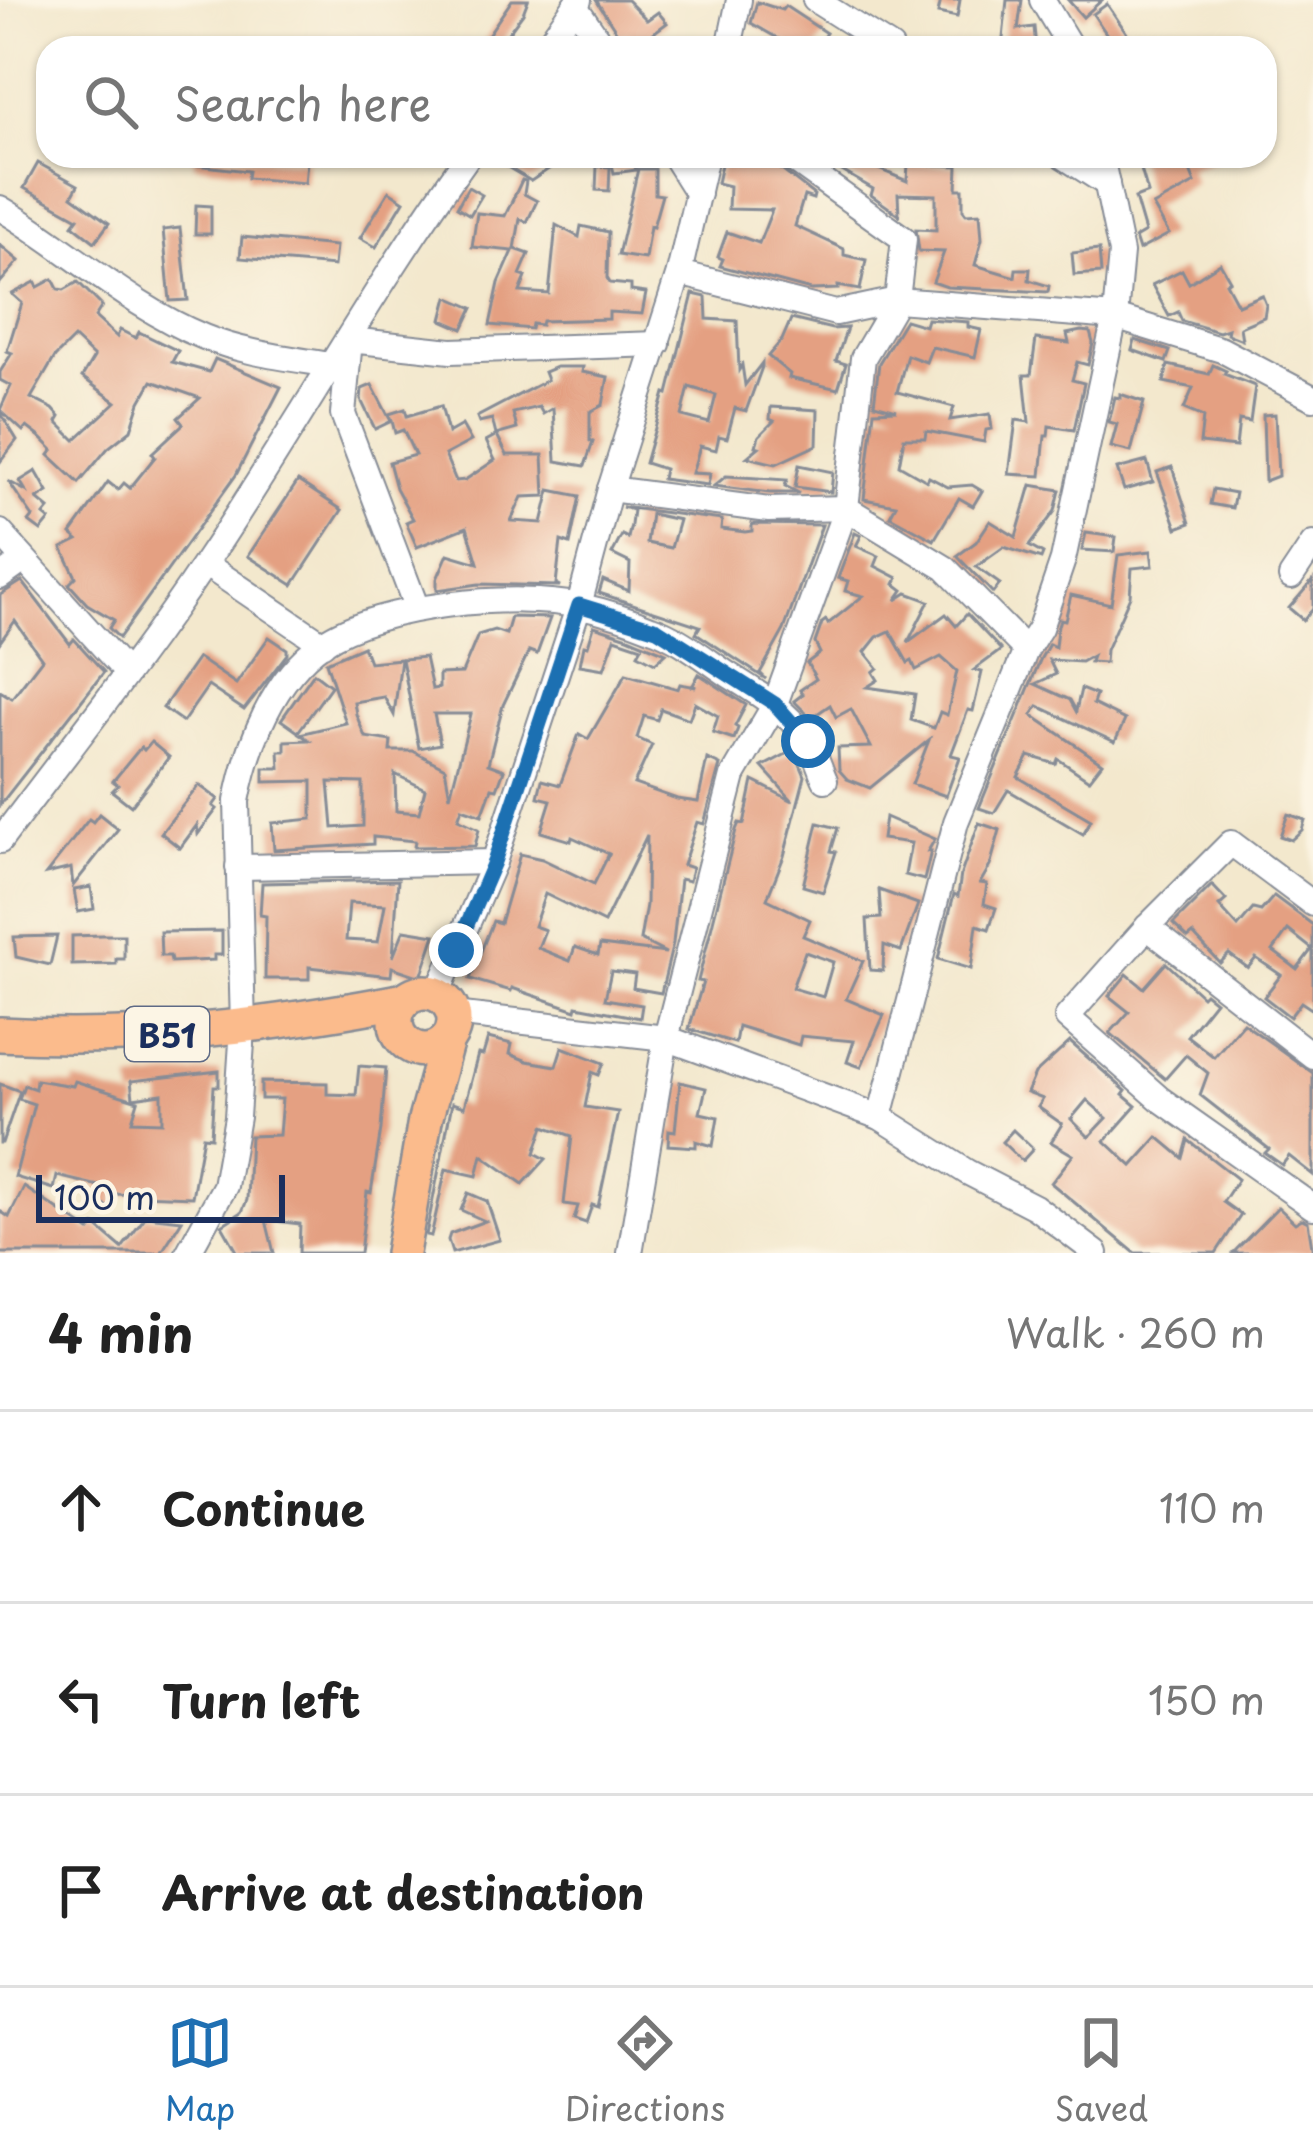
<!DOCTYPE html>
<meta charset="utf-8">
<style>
:root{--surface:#fff;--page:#f2f2f2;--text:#222;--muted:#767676;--line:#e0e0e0;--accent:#1f6fb2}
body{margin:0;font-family:"Playpen Sans",sans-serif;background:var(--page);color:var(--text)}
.scale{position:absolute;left:36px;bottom:30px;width:249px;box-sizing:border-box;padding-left:12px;border:6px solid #1b2f5e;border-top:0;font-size:33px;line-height:42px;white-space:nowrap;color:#1b2f5e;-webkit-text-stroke:9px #fcf5e5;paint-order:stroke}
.stop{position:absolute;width:36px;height:36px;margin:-27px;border:9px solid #1f6fb2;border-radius:50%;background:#fff}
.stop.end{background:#1f6fb2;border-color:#fff;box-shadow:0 3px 12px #0008}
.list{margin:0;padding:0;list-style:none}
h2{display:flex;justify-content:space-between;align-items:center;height:156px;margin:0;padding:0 48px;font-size:51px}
h2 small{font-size:39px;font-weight:400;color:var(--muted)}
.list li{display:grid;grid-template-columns:78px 1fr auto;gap:36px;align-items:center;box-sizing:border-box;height:192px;padding:0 48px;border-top:3px solid var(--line)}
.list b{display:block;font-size:45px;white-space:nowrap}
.list em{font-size:39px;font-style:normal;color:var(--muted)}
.icon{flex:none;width:66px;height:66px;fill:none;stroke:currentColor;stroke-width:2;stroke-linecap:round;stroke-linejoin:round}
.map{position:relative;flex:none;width:1313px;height:1253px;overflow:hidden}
.search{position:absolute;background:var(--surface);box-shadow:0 3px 9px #0004;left:36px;right:36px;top:36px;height:132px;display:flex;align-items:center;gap:30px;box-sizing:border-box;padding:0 42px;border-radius:36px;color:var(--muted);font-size:45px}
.sheet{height:732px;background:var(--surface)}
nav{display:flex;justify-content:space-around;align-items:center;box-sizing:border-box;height:168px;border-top:3px solid var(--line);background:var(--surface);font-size:33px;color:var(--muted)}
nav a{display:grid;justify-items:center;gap:6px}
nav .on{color:var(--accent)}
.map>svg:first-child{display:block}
.building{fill:#e4a082;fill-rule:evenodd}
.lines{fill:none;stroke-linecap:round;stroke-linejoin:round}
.minor-casing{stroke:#878c96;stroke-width:28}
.highway-casing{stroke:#878c96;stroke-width:38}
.minor{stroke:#fff;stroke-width:24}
.highway{stroke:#fbbb8c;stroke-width:33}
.route{stroke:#1f6fb2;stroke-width:15}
.labels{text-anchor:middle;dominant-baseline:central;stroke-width:9;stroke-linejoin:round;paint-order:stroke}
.shield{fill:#fcf5e5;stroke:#5e6a86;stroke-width:3}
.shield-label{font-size:33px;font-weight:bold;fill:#1b2f5e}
</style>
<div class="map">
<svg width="1313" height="1253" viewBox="0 0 1313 1253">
<rect width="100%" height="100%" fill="#fcf5e5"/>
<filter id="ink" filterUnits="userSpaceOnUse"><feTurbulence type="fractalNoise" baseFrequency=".00833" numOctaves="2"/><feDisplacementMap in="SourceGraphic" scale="24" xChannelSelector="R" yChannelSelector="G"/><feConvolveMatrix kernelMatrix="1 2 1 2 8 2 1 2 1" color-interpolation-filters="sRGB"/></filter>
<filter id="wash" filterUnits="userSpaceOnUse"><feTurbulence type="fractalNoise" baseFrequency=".004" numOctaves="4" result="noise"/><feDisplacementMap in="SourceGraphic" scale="48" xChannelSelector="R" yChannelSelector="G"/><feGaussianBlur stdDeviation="2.7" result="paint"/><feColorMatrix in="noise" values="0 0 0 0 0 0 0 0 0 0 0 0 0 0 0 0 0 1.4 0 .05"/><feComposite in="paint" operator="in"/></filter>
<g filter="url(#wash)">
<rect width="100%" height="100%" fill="#f3e8cd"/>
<g id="blocks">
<!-- building -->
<g class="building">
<polygon points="512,0 528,0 523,13 497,48 479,48"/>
<polygon points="596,0 627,0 647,20 658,12 667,23 636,46 626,33 620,37"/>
<polygon points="941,0 960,0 957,17 938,13"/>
<polygon points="1007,0 1022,0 1018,29 1034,27 1036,48 1002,48"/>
<polygon points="1068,0 1102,0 1083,17"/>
<polygon points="757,2 782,10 785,6 826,33 816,48 795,48 751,23"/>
<polygon points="1107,4 1130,38 1116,48 1093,14"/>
<polygon points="195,156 307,162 305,183 247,178 248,171 194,165"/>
<polygon points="509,156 568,156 531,181 504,165"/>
<polygon points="610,156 632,156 636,170 614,173"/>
<polygon points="731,156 756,156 774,164 814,195 813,199 804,196 795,226 844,249 844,255 866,260 860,290 838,286 838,289 811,290 720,266 723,259 718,257 727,232 759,243 772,210 728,209 729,186 717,183 722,160 729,162"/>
<polygon points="816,156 848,156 907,181 908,164 958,166 957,189 963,189 963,210 966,214 980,213 982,239 975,265 1015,277 1016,269 1030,269 1029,280 1049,286 1048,292 947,287 933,282 944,252 919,251 916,229 936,230 936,195 898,194 899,215 871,195 873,189"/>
<polygon points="1137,156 1217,156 1217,159 1189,168 1195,183 1153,206 1169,234 1139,250 1135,238 1145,232 1135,198 1148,193"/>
<polygon points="38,163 78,185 72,196 109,223 95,242 73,225 78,218 24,188"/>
<polygon points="597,166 610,167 609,191 596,190"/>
<polygon points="638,169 655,169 655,194 662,195 653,227 650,226 645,259 618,255"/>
<polygon points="522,180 526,181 524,194 537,201 527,222 520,219 515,249 529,254 520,275 526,277 520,292 549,294 556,225 579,237 581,226 608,232 607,278 610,283 631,285 631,291 646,293 642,314 609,312 609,319 542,321 541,325 532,324 531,329 490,325 499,283 513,251 472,247 477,213 505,216"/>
<polygon points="468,187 482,195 470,215 457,207"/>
<polygon points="389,191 404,201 376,247 360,238"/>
<polygon points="196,205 211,206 211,234 195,234"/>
<polygon points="180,228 188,300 170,301 163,230"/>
<polygon points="242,237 336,246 334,266 240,258"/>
<polygon points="0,245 19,261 0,283"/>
<polygon points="1099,250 1101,273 1074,275 1072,253"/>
<polygon points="1220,263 1230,280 1226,283 1238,305 1262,295 1266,305 1264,317 1240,327 1242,340 1227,334 1228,329 1219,332 1182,321 1178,312 1169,316 1152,285 1182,270 1189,283"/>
<path d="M 53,279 L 58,289 L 64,290 L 78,282 L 102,306 L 95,317 L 117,337 L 120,330 L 136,338 L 139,332 L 178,351 L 172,362 L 209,372 L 215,359 L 281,387 L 236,475 L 119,638 L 109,628 L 114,620 L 87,604 L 69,584 L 76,577 L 62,548 L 78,540 L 71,534 L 108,482 L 118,490 L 124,483 L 130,488 L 155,457 L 152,453 L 183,424 L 178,418 L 200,398 L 152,381 L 140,402 L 131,430 L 108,448 L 79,483 L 49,455 L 53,450 L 40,437 L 27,427 L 23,431 L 0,410 L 11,386 L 0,380 L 0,372 L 12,353 L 7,351 L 22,303 L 12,294 L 35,282 L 38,287 ZM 74,338 L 94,357 L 82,377 L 116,402 L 75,440 L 57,422 L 60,417 L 53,409 L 31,398 L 55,357 Z"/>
<path d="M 693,294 L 706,297 L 707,319 L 737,321 L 739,370 L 742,365 L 745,385 L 762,363 L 762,367 L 746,411 L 735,408 L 727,438 L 719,436 L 716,450 L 700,446 L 692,473 L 710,474 L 708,485 L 662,479 L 664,469 L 645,463 L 665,393 L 668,394 ZM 689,387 L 716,395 L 709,423 L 682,416 Z"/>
<polygon points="448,297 473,308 463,329 442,320"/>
<polygon points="791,319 832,329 847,328 836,361 846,364 838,389 789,378 790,374 768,356 782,340"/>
<polygon points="927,319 968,322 968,327 981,330 975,357 932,347 926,362 907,355 897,392 954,407 950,420 990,414 992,429 986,430 984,442 926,431 925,438 904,438 899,465 927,481 929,477 948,487 972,485 982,491 973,506 959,498 934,540 890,516 896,505 864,499 874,411 897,410 874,404 879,363 905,320 925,326"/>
<polygon points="1081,331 1090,332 1093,343 1088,365 1077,362 1072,380 1084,383 1074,430 1049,426 1048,436 1045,436 1041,476 1009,474 1016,420 1029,422 1024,375 1031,375 1036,339 1069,343 1067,334"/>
<polygon points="1135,340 1170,351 1166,362 1132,350"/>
<polygon points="1168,365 1209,374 1213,365 1226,371 1224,374 1255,386 1250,422 1239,420 1236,447 1200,443 1203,417 1184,409 1193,388 1164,382"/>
<polygon points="556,367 583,367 582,372 608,377 603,405 590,412 590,441 593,442 585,466 556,461 553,408 543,414 539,407 513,413 517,429 496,435 492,419 479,422 477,417 547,380 544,372"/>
<polygon points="372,385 391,421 389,414 405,409 407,416 441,406 448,433 462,425 471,441 445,455 456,481 465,480 495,460 486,441 497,435 507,455 543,455 545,496 522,497 511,521 542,523 550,490 580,496 570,544 561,541 556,584 560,586 479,584 437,590 437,579 448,554 478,563 467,527 417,547 406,522 413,519 396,488 389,462 415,455 403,430 395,433 392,421 375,429 361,400 362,389"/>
<polygon points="1120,394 1144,402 1131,452 1111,447 1117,424 1109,422 1115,397 1120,398"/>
<polygon points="771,407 818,410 817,445 776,464 747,457 759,447 756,446 759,436 774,421 770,419"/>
<polygon points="0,412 17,440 0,462"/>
<polygon points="1275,414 1278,476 1265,481 1263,415"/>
<polygon points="1147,461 1153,482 1124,490 1117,469"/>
<polygon points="799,465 833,472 831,492 795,487"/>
<polygon points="1172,467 1190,523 1177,528 1157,472"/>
<polygon points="36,471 48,492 37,499 49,509 44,515 50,520 41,531 29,522 33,517 8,481 26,491 20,481"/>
<polygon points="726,476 787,480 785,486 799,493 770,493 714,486"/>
<polygon points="298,481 342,510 293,585 248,556"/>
<polygon points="1031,485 1060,490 1055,511 1029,546 1043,554 1041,559 1004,547 976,567 1000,584 993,593 957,556 976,542 990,521 1016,537"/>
<polygon points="1213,489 1235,493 1232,508 1210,504"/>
<path d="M 622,507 L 722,520 L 721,529 L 745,532 L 752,531 L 752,524 L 822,525 L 784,630 L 760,673 L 766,679 L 696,633 L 700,626 L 599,593 L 603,580 L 629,591 L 630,563 L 612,554 L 622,535 L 628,538 L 631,525 L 633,510 ZM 651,514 L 679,520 L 671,548 L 647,543 Z"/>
<path d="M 855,533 L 861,536 L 856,546 L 879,556 L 875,566 L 898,578 L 895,584 L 903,590 L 896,600 L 907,593 L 929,601 L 908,642 L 946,614 L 956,626 L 967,614 L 1001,650 L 974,670 L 982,672 L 973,711 L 968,710 L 951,755 L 960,757 L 946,796 L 912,784 L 929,740 L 870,788 L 847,779 L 839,770 L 838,748 L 871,747 L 851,709 L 836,717 L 830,705 L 811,718 L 794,701 L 803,694 L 800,690 L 816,679 L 807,663 L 820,653 L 815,643 L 822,623 L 826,620 L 828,624 L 863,596 L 845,591 L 848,581 L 838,578 ZM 890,631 L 908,663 L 912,661 L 916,670 L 941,657 L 957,671 L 947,715 L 940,712 L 934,728 L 911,720 L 915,694 L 867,687 L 878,680 L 873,672 L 878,668 L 865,652 L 877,637 Z"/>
<polygon points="1086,533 1116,537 1114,552 1082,550"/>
<polygon points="1151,551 1153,566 1132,568 1130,596 1106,650 1105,663 1090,662 1092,656 1081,662 1049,660 1056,674 1035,684 1070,700 1076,711 1081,689 1096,695 1093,704 1125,720 1115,742 1038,706 1032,715 1102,763 1089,780 1058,759 1056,764 1029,756 1018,777 1091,820 1083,834 1008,790 994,813 979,808 1041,658 1049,644 1055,647 1057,629 1060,619 1065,620 1071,595 1111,604 1118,555"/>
<polygon points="1313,580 1313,608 1303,620 1289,608"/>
<polygon points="22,581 70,644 74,639 104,672 0,805 0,691 12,698 42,659 15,621 0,642 0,595"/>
<path d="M 511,617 L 550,618 L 537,654 L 529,651 L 503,705 L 488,764 L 504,770 L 497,789 L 492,788 L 482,815 L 462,808 L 458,819 L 479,829 L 475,846 L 414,847 L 415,841 L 373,837 L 373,844 L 274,850 L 272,823 L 312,819 L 312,781 L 264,782 L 264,768 L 280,768 L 279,751 L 285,751 L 285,741 L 309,740 L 300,734 L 346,723 L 326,662 L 363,646 L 369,662 L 401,659 L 394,715 L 384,697 L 354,702 L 356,714 L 365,737 L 391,741 L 390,751 L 413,751 L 445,768 L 450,796 L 471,714 L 434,714 L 440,744 L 419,748 L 402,659 L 425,657 L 432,689 L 439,688 L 439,674 L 462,673 L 478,635 L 494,630 L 506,634 ZM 395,774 L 425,789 L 419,813 L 396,811 ZM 329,782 L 363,783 L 363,826 L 333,828 Z"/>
<polygon points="594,626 628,637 666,653 655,663 638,654 642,647 615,638 604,669 580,665 584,645 588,646"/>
<polygon points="269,637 287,649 287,654 244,710 208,686 183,722 163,708 198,658 236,684"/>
<polygon points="314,673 331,686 298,732 281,720"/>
<path d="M 626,674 L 678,689 L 680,684 L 696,687 L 693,685 L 699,674 L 746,705 L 735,726 L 738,728 L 734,739 L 713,732 L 718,716 L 695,703 L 689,719 L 661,709 L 657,720 L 644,716 L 637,738 L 652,745 L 634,784 L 677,799 L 698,802 L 707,759 L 720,765 L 704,824 L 697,822 L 683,865 L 692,868 L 689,881 L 680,879 L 673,943 L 661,993 L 633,988 L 635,974 L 611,971 L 605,999 L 642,1005 L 640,1018 L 577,1006 L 576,1010 L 512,988 L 511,991 L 470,979 L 493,921 L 500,923 L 520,854 L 542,859 L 594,884 L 609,854 L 572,837 L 571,841 L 541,832 L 551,800 L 538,797 L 542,780 L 560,785 L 579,734 L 588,739 ZM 647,835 L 646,905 L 640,940 L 666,953 L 600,945 L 598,955 L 575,947 L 570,961 L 538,948 L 545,930 L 534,926 L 545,894 L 604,923 Z"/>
<polygon points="151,742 169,757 131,806 112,791 118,785 113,781 141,747 144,750"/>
<path d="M 794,750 L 805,776 L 784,856 L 767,899 L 810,920 L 803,936 L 863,961 L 846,999 L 884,1015 L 861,1067 L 847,1062 L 854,1041 L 801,1036 L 799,1045 L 738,1026 L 735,1043 L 689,1029 L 703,982 L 698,981 L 736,830 L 739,823 L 744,824 L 753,781 L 793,801 L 762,767 ZM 805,952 L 833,962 L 823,997 L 792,988 Z"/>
<polygon points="199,785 218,799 213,806 217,809 198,834 197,825 180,848 161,833"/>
<polygon points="99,814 118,829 73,886 71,868 46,874 89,819 93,822"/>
<polygon points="1288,814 1305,820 1302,830 1291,840 1280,836"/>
<polygon points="885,817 935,839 928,851 931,851 924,880 905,875 911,843 882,839"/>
<polygon points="818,823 838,828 831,851 836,852 823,892 803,886"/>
<polygon points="979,823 1000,830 990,866 980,883 987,884 984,904 996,908 989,929 977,925 971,969 938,959 954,894 958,896 961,874"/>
<path d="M 398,880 L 393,957 L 404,930 L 435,935 L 421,977 L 392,967 L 391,976 L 309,967 L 309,979 L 265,979 L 266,916 L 260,915 L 262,883 ZM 349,903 L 385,905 L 378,942 L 346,940 Z"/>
<path d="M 1212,885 L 1226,900 L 1219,906 L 1238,927 L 1253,909 L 1261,911 L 1274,896 L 1313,925 L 1313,1010 L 1301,1002 L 1290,1017 L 1264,997 L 1281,975 L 1256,958 L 1248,968 L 1229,954 L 1220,963 L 1193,934 L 1188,938 L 1173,924 ZM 1288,930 L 1312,949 L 1297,969 L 1273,951 Z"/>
<polygon points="91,887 94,909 78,912 74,890"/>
<polygon points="879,890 918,904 901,951 884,945 883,971 870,970 867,919 881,918"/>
<polygon points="222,931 222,955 214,955 214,960 171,962 170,956 161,956 160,932"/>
<polygon points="102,935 124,935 124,959 116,959 116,964 72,965 72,936"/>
<polygon points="57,936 50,965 16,957 14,937"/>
<polygon points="1166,963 1202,996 1205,993 1215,1001 1187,1036 1214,1057 1243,1023 1313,1073 1313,1175 1289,1156 1282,1165 1265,1153 1269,1149 1200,1095 1208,1073 1186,1055 1165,1079 1110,1033 1129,1012 1109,996 1127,974 1144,988"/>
<polygon points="488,1038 512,1044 510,1054 527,1061 556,1066 562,1047 604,1063 599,1075 592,1072 585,1107 618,1112 598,1207 592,1205 586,1223 574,1219 578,1206 564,1204 572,1136 544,1126 535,1153 546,1159 523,1184 482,1155 477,1176 446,1169 431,1236 426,1235 452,1103 464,1107 478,1054 483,1055"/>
<path d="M 1070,1042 L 1126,1091 L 1123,1095 L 1136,1106 L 1105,1141 L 1132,1166 L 1158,1137 L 1183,1158 L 1188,1140 L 1238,1179 L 1223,1202 L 1241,1215 L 1216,1253 L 1135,1253 L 1051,1183 L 1073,1155 L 1051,1142 L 1062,1124 L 1038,1107 L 1043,1099 L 1027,1093 L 1035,1074 ZM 1087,1100 L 1107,1118 L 1089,1137 L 1071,1119 Z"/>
<polygon points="359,1066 386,1068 381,1129 371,1193 367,1192 360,1253 299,1253 300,1224 266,1220 274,1253 238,1253 222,1225 242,1212 247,1200 250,1136 279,1135 282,1099 261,1099 261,1082 327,1083 327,1094 356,1095"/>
<polygon points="219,1071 219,1086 214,1086 211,1137 203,1136 192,1197 115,1194 114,1209 94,1202 99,1186 57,1176 54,1189 15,1177 34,1104 19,1099 24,1085 35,1089 36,1080 73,1086 75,1081 138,1101 132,1121 162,1122 162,1094 133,1098 131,1081"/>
<polygon points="680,1082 706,1088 700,1113 718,1117 713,1146 696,1141 696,1147 668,1145 669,1130 675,1131"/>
<polygon points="0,1084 20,1091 2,1143 0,1143"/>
<polygon points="1013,1130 1033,1149 1022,1161 1002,1142"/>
<polygon points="24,1187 90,1231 95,1225 122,1248 146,1216 182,1220 161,1253 0,1253 0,1211 9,1217"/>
<polygon points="468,1193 487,1201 500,1240 452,1253 448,1240 450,1234 485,1221 461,1210"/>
<polygon points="1278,1207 1295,1223 1302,1219 1308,1222 1313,1253 1233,1253"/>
</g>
</g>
</g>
<g filter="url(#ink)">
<use href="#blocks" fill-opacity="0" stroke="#878c96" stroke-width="3"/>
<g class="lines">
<!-- minor casing -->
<g class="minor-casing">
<g id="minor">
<polyline points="815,0 891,48"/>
<polyline points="1042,0 1071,48"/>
<polyline points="575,6 604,48"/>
<polyline points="545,48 579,0"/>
<polyline points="729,48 739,0"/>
<polyline points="674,156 698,194"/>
<polyline points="1063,156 1107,184"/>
<path d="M 0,208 C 68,248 130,307 204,337 C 243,353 288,358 330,365"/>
<polyline points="679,273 836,313 897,300 1115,317 1222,350 1313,398"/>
<polyline points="610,489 769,510 846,508 945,568 1026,650"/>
<polyline points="0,532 126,672"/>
<polyline points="205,564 323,644"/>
<polyline points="0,577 24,560"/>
<polyline points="1291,577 1313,544"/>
<polyline points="417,609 343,414 350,340 451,351 658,344"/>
<path d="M 0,841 C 69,749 142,658 206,562 C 296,428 374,287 468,156"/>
<polyline points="238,867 494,862"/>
<polyline points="1313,904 1231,843 1147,927 1067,1017 1160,1099 1313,1207"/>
<polyline points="1147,927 1313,1056"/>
<polyline points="437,994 494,862 579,605 610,489 679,273 706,156"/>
<polyline points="454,1014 666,1038 880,1117 967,1172 1035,1207 1096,1253"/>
<polyline points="880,1117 956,822 1026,650 1040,628 1063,560 1115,317 1121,253 1101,156"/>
<path d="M 188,1253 L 225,1186 L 237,1117 L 243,1027 L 237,801 C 248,744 273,678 323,643 C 380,604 514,592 581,606 C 604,611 629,619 651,628 C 678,637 705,659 729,675 C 758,693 786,710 806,738 C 815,750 819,767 825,780"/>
<polyline points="630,1253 666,1038 733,776 775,704 846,508 863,358 897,300 904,239 788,156"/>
</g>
</g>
<!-- highway casing -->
<g class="highway-casing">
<g id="highway">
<circle cx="425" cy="1021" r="29"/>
<path d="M 0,1034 C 139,1042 269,1026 405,1000"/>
<polyline points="402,1253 425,1120 447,1040"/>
</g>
</g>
<!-- minor -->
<use href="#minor" class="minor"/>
<!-- highway -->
<use href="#highway" class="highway"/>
</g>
</g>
<g class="lines" filter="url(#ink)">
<!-- route -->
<polyline class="route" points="456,950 494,862 579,605 657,629 775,704 808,741"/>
</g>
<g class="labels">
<!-- shield labels -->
<rect class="shield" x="125" y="1007" width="84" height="54" rx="9"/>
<g class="shield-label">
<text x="167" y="1034">B51</text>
</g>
</g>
</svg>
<div class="scale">100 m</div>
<div class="stop" style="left:808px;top:741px"></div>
<div class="stop end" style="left:456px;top:950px"></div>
<div class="search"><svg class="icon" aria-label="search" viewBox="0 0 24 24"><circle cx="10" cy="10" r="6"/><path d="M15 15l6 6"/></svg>Search here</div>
</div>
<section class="sheet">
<h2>4 min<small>Walk · 260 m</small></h2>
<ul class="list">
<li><svg class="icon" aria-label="ahead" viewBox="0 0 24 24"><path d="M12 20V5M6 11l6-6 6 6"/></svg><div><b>Continue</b></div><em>110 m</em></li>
<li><svg class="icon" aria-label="left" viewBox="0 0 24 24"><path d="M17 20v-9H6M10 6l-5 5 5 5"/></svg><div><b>Turn left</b></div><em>150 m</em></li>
<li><svg class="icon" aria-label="arrive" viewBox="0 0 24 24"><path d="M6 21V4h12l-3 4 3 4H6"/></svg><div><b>Arrive at destination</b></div></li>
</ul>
</section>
<nav>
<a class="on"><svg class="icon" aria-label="map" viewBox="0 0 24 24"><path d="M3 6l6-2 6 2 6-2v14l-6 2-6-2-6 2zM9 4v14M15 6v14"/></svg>Map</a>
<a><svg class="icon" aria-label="directions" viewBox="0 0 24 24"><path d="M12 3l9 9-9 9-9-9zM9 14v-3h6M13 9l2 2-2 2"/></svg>Directions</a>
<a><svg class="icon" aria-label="saved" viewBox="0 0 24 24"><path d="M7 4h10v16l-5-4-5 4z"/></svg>Saved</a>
</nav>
